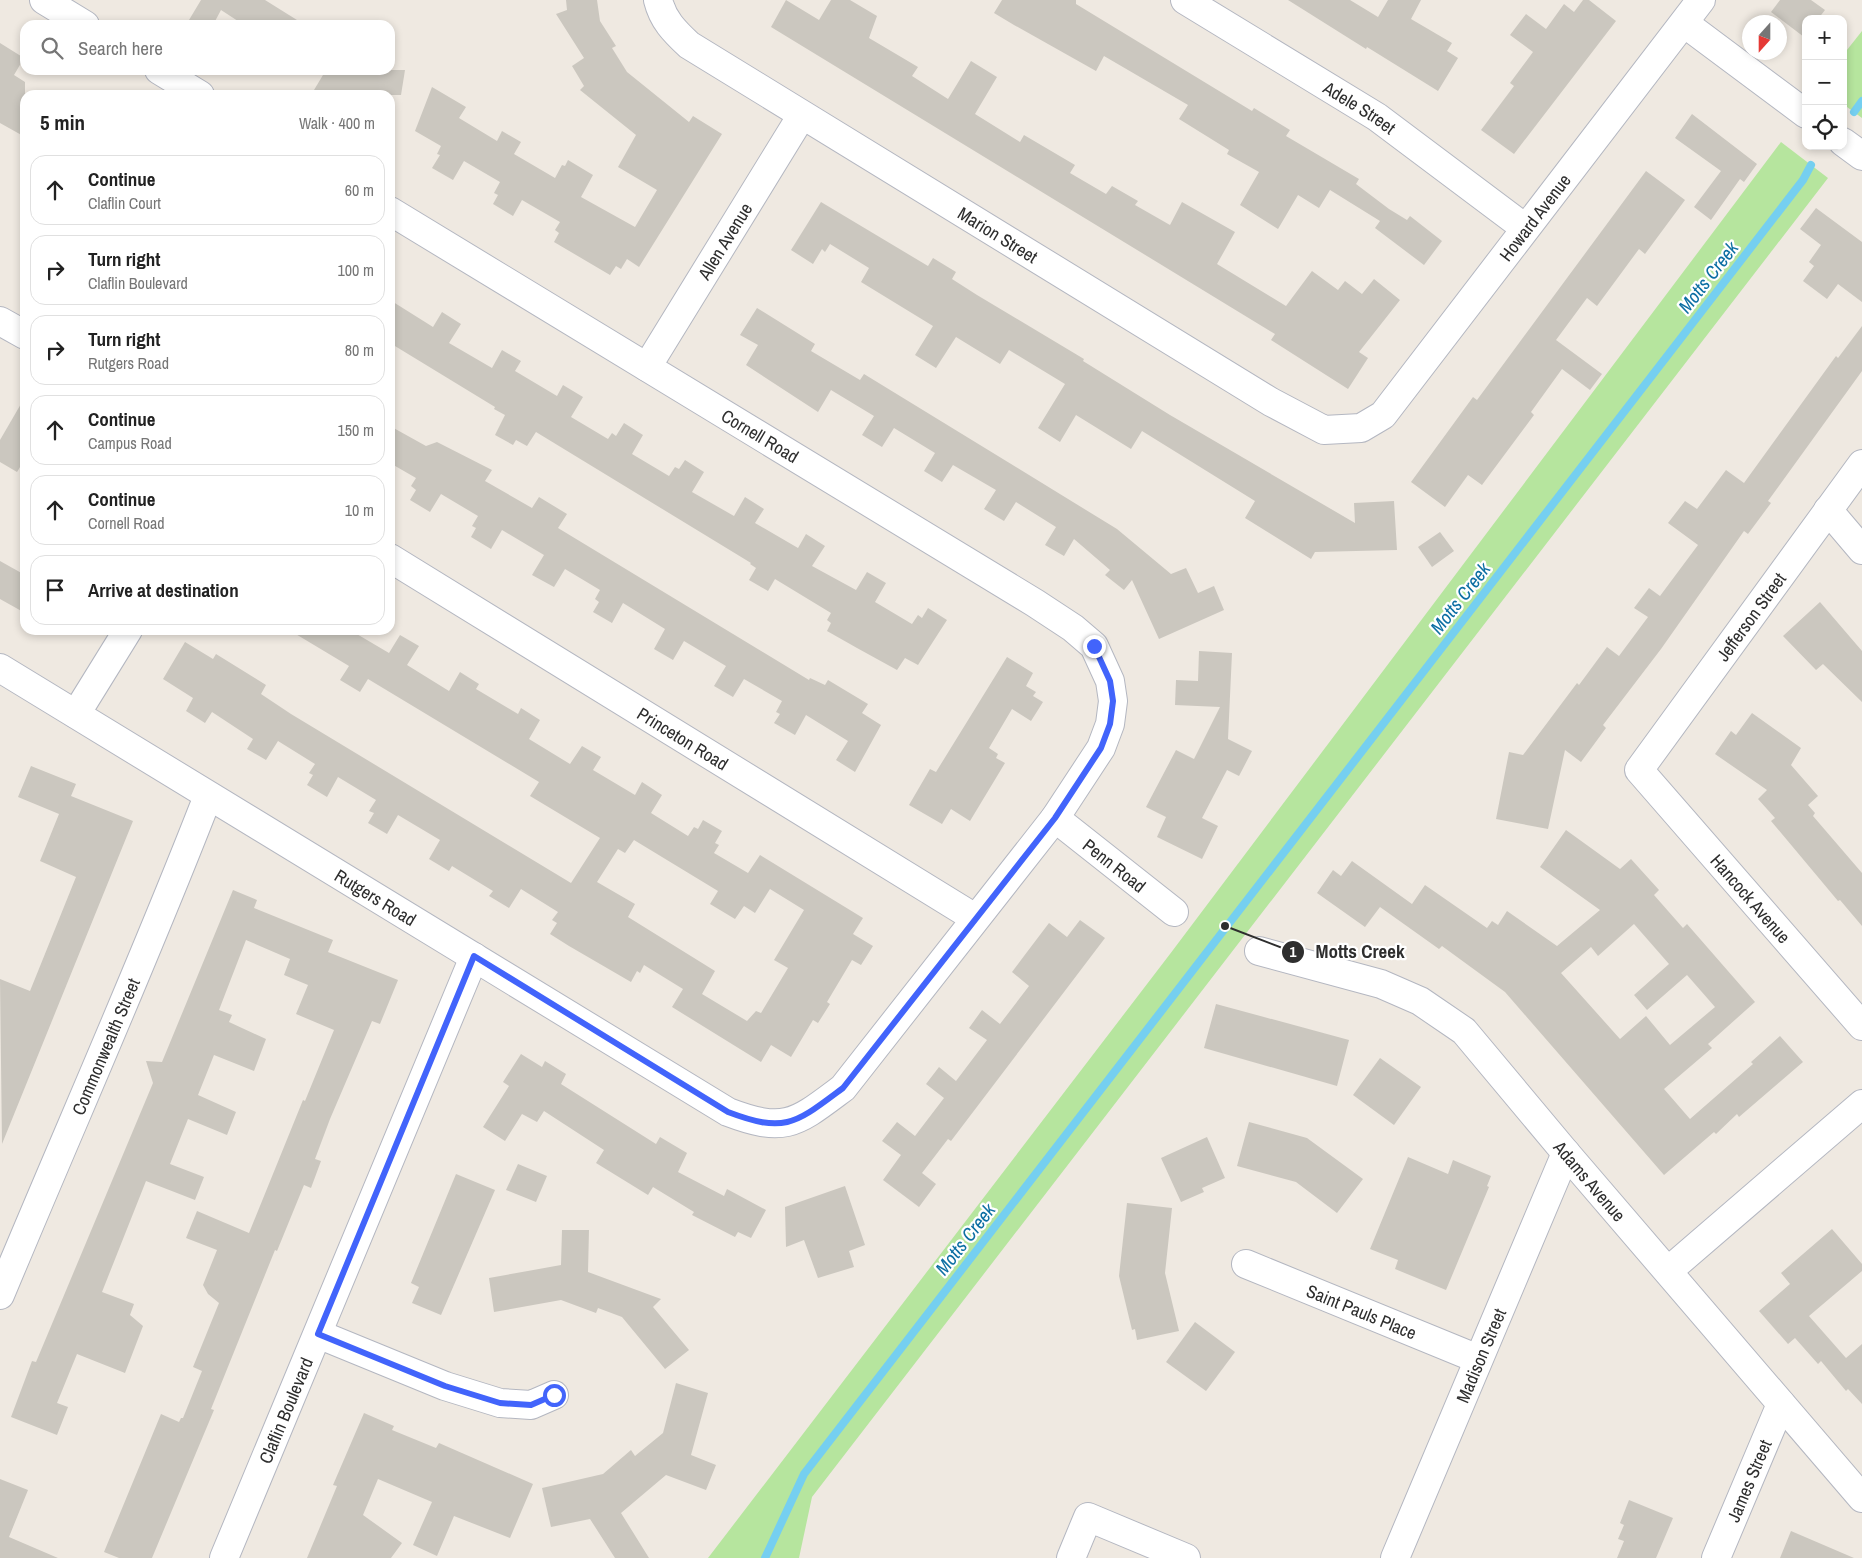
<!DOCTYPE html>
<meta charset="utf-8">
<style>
:root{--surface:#fff;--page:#f2f2f2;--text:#222;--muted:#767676;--line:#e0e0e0}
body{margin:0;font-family:"Archivo Narrow",sans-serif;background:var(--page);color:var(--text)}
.controls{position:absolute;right:15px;top:15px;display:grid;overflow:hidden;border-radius:10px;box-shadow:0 2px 8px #0003}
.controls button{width:45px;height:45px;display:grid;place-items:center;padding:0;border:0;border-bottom:1px solid var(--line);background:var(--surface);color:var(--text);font:25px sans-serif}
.compass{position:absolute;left:1742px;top:15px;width:45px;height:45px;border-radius:50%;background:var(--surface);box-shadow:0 2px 8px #0003;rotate:201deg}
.stop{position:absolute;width:15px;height:15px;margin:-11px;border:4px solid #4264fb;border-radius:50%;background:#fff}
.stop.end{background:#4264fb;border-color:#fff;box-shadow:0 1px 5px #0008}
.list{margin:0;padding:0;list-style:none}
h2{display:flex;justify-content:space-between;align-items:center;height:65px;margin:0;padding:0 20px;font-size:21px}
h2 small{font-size:16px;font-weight:400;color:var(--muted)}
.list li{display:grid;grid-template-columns:32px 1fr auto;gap:15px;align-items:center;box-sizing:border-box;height:70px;margin:0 10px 10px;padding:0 10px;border:1px solid var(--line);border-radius:15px}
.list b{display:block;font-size:19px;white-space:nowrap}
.list p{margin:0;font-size:16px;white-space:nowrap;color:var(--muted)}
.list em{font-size:16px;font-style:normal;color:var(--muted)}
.icon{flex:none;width:28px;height:28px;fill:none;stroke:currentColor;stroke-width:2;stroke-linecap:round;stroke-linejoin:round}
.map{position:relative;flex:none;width:1862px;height:1558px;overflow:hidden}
.search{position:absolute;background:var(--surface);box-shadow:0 2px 8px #0003;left:20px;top:20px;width:375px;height:55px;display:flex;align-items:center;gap:12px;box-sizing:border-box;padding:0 18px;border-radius:15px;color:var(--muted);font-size:19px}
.panel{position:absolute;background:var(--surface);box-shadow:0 2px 8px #0003;left:20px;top:90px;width:375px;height:545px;border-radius:15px}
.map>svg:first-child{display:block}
.green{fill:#b6e59e}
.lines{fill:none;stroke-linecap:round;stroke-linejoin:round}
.stream{stroke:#75cff0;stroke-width:8}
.building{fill:#cbc7bf;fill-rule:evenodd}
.street-casing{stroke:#b4b7c1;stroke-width:30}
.street{stroke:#fff;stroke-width:28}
.route{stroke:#4264fb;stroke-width:6}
.labels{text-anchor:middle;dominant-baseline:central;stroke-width:4.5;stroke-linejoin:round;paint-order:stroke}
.street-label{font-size:18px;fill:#2e2e2e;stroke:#fff}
.water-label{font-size:19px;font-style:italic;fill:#0d6fa3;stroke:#fff}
.leader{fill:none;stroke:#2e2e2e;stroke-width:2}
.callout-dot{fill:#2e2e2e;stroke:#fff;stroke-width:2}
.mark-label{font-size:15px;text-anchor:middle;font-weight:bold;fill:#fff}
.callout-label{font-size:19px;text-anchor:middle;font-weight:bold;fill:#2e2e2e;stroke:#fff;stroke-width:4.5;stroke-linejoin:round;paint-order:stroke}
</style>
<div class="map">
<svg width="1862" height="1558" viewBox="0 0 1862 1558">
<rect width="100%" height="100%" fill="#efe9e1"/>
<!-- green -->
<g class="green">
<polygon points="1862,31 1862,118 1843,104 1843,55"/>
<polygon points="1781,142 1828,178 812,1497 799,1558 708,1558 1170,954"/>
</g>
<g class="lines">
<!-- stream -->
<g class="stream">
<polyline points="1854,112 1862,101"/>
<polyline points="765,1558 804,1474 1803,180 1811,165"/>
</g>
</g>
<!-- building -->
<g class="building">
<polygon points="201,0 265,0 305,25 244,25 221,10 213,25 186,25"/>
<polygon points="566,0 597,0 600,21 616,46 612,48 627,72 689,122 693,116 722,134 639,267 627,259 621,269 616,266 610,275 554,242 559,233 555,230 560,222 522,200 513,216 493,204 498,195 494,193 500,182 464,161 453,180 432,168 440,155 437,154 441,146 415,131 432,87 466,107 459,118 497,141 502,131 521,142 514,154 555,178 562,165 565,166 568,160 593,175 581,197 635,227 657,190 618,167 636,135 580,90 584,86 572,66 584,58 556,14 567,10"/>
<polygon points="786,0 819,20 831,0 850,0 877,16 869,38 918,67 912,76 948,99 971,61 997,77 975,114 1020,142 1024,135 1075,165 1070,173 1106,194 1112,186 1138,201 1135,205 1170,225 1182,202 1235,232 1217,264 1286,306 1312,271 1338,290 1345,281 1362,294 1374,279 1400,300 1359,352 1368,358 1348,389 1271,340 1275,334 771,27"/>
<polygon points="1002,0 1076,0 1076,4 1252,111 1254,108 1290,130 1286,136 1359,179 1356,184 1389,209 1407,220 1410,216 1442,241 1424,265 1375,228 1380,221 1330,190 1319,208 1298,195 1278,229 1240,205 1259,172 1227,154 1229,150 1179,119 1188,105 1104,56 1096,71 1014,25 994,13"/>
<polygon points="1288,0 1350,0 1378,17 1388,0 1421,0 1411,19 1452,43 1447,51 1458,58 1438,91 1367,47 1366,49"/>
<polygon points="1583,0 1589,0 1616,21 1514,154 1481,130 1514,86 1510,83 1533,52 1510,35 1526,14 1546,29 1564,4 1574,12"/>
<polygon points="1780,0 1811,0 1825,10 1818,19 1806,19 1804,37 1771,12"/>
<polygon points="0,43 24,58 14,75 25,82 25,137 0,123"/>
<polygon points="326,70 405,70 401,95 311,95"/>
<polygon points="1692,114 1757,164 1744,182 1740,179 1711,220 1694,207 1721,171 1675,138"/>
<polygon points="1646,171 1685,200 1645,254 1639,249 1597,306 1587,298 1556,340 1602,374 1590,390 1562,369 1531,412 1534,415 1482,485 1468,475 1445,507 1411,482 1473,397 1477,400"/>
<polygon points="821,202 928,266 933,258 956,272 952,279 977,295 1084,359 1083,361 1170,415 1355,523 1354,503 1394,501 1397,550 1315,552 1311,559 1245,518 1255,501 1142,431 1131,449 1076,415 1060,442 1038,428 1065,384 1009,350 1000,364 956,337 936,368 915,355 933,326 861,282 869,268 830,244 825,252 822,249 813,264 791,250"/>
<polygon points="1816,208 1862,242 1862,302 1838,284 1827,299 1803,281 1814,266 1809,262 1821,245 1800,229"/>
<polygon points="390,300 433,327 442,312 461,324 449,343 492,368 502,350 521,361 515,371 557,396 563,385 583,397 571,417 608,439 612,433 616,436 624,423 643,435 632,454 669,476 675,467 679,469 685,460 704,472 692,492 734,516 745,497 764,509 755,523 798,548 806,534 825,546 812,566 856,590 867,572 886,583 875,602 912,624 918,615 922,618 928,608 947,620 918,665 905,658 897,670 857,648 827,631 831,623 827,620 831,613 775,579 768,591 749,580 756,568 750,564 751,563 536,432 527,446 516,440 513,445 495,435 505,415 494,409 495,407 390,343"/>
<polygon points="757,308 815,344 811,351 860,380 864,374 1117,529 1171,574 1186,568 1198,593 1214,586 1224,610 1159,639 1132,580 1124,590 1105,575 1110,570 1074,539 1064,556 1045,545 1056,527 1016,502 1004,521 984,509 996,490 953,465 942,482 924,471 935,453 894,428 882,447 862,435 874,416 831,390 818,412 746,365 758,345 740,335"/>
<polygon points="1862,326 1862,371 1768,501 1771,503 1748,534 1744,531 1661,649 1603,725 1606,728 1581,762 1565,750 1548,829 1496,819 1509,752 1523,755 1577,683 1579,685 1607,647 1619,656 1648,617 1634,608 1649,588 1660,596 1698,545 1668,523 1685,501 1697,509 1726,470 1744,483 1836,356 1838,358"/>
<polygon points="25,397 25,459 17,472 0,462 0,440"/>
<polygon points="390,426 426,446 437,442 492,470 485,481 532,508 539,497 567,514 558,528 809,680 810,678 825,685 828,680 868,704 862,713 881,725 855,772 836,760 848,741 806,715 795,735 774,723 780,714 776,712 782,701 744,679 733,697 714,686 726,666 684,641 673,660 654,649 665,629 623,603 612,623 593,612 599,602 595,599 600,590 565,569 554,587 532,575 544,555 502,530 491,549 471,537 476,528 472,526 478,516 441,494 430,512 410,500 416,490 411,486 416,478 390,463"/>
<polygon points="1440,532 1454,551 1432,567 1418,547"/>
<polygon points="0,561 25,575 25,613 0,599"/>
<polygon points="1820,602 1862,651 1862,702 1823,664 1816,670 1783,636"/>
<path d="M 289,630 L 350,630 L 389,653 L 400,635 L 419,646 L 407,665 L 449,691 L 460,672 L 479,684 L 476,689 L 518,714 L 521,708 L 540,720 L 529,739 L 570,764 L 582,746 L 601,757 L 593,770 L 635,795 L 642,782 L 662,795 L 651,813 L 688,836 L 694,827 L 698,829 L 703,820 L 722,831 L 715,843 L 719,845 L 714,853 L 748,873 L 760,855 L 863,918 L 853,934 L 873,946 L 861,965 L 852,960 L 827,1002 L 830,1004 L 818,1023 L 813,1020 L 791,1057 L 771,1045 L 761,1062 L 672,1007 L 683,989 L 644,965 L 640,973 L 637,971 L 631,982 L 569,946 L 550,934 L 557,923 L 552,920 L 558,912 L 521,889 L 509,908 L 489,896 L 493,891 L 452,866 L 449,871 L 429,859 L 440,840 L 398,815 L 387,834 L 368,823 L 374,813 L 369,811 L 376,800 L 338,777 L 327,797 L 307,785 L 313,775 L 309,773 L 315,764 L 278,741 L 266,760 L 247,749 L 253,739 L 212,712 L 205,723 L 186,711 L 193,698 L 163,679 L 185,642 L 213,659 L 216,654 L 266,685 L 261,694 L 291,714 L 571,883 L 600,838 L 530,796 L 539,782 L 368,679 L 360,692 L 340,680 L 349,666 ZM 634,840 L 718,891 L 710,904 L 735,919 L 744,906 L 755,913 L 770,889 L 804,910 L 774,960 L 788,968 L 761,1013 L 756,1011 L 747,1021 L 702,994 L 715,971 L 628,917 L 635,904 L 597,882 L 618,849 L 625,853 Z"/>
<polygon points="1199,651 1232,653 1228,739 1252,751 1239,776 1227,770 1202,818 1218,826 1202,859 1157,837 1166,817 1146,807 1176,750 1194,759 1220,707 1175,705 1176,680 1198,681"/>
<polygon points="1007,657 1033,673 1026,686 1036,692 1033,696 1043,702 1031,721 1012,709 989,748 998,754 996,758 1005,763 970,821 951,809 942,824 909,805 930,769 936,772"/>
<polygon points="1752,713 1801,748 1791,765 1818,796 1808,805 1815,813 1813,816 1862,873 1862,926 1840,900 1838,901 1771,821 1775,818 1758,799 1767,790 1715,754 1731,731 1736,735"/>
<polygon points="31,766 76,784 71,796 133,821 2,1144 0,979 30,991 76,877 40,861 59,814 18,797"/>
<path d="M 1566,830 L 1620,869 L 1631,859 L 1659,890 L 1654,895 L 1683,928 L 1687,924 L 1755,1002 L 1708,1044 L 1712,1048 L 1664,1089 L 1690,1119 L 1753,1064 L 1751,1062 L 1780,1036 L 1803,1062 L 1739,1117 L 1737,1114 L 1716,1134 L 1714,1132 L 1664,1175 L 1505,992 L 1442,946 L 1439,949 L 1380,907 L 1365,927 L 1317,893 L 1333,870 L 1341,876 L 1352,861 L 1412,904 L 1425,885 L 1487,928 L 1492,921 L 1498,925 L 1507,911 L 1557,946 L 1600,910 L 1540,867 ZM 1634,924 L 1669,964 L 1634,995 L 1647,1010 L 1687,975 L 1715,1007 L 1670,1045 L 1646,1016 L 1620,1039 L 1561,973 L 1591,947 L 1598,956 Z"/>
<polygon points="233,890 257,900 254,908 333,940 328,952 398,980 380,1024 372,1021 330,1119 315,1159 321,1161 311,1188 304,1185 277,1251 275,1250 211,1409 214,1410 152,1558 119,1558 104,1552 161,1414 179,1422 181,1418 183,1418 202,1371 193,1367 219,1303 208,1294 203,1285 217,1250 186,1238 197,1211 249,1233 303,1100 305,1101 334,1030 296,1014 308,985 284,975 290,959 246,940 219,1010 232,1015 229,1022 266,1039 254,1071 214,1055 198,1095 236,1112 227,1135 188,1119 170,1164 204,1177 195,1200 146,1181 102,1292 134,1304 130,1315 143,1326 125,1373 77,1354 57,1403 68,1407 57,1435 11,1417 32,1361 36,1362 153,1083 146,1061 162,1062"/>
<polygon points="1080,920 1105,938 951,1141 948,1139 922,1173 936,1184 919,1207 883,1180 901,1155 882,1141 897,1122 915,1136 944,1098 926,1084 939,1067 956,1081 987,1040 969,1028 982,1010 1000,1024 1029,986 1012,972 1024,956 1049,923 1067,937"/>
<polygon points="1216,1004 1349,1040 1337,1086 1204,1048"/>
<polygon points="521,1054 542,1067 545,1061 566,1074 561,1084 656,1144 660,1137 687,1153 678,1172 724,1196 727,1189 766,1210 751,1238 738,1232 735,1237 692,1215 694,1212 653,1187 648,1195 596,1163 604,1150 544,1111 537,1122 522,1114 505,1141 483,1127 509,1086 503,1082"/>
<polygon points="1380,1058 1421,1087 1394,1125 1353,1095"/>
<polygon points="1249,1122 1307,1138 1363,1179 1337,1213 1296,1182 1237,1166"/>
<polygon points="1207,1137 1225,1178 1202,1188 1204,1192 1181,1202 1161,1158"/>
<polygon points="1408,1157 1448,1174 1453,1160 1491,1176 1487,1186 1489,1187 1446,1290 1395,1269 1398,1260 1370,1249"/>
<polygon points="518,1164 547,1176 536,1202 506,1190"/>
<polygon points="456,1174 495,1190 441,1315 412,1303 419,1287 411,1283"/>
<polygon points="845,1186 865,1245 849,1251 854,1267 818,1278 804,1240 786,1247 785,1207"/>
<polygon points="1127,1203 1172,1208 1165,1273 1179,1331 1137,1340 1135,1329 1132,1330 1119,1276"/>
<polygon points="1832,1229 1862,1264 1862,1271 1809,1316 1846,1358 1862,1344 1862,1404 1848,1389 1846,1391 1821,1361 1818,1364 1795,1338 1788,1344 1759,1311 1790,1284 1781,1273"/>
<polygon points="562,1230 589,1230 588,1272 661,1299 653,1307 689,1350 665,1369 622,1317 598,1308 596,1313 561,1300 494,1312 489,1278 561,1265"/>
<polygon points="1195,1322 1235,1352 1206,1391 1166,1362"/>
<polygon points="676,1383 708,1393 691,1455 716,1465 706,1490 666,1475 621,1513 649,1558 615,1558 590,1519 551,1527 542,1488 603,1474 631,1450 635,1456 663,1433"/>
<polygon points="364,1413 394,1426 392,1430 436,1448 439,1443 533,1484 510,1538 454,1516 437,1556 413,1545 432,1502 378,1479 363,1515 402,1543 391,1558 307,1558 337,1486 333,1485"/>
<polygon points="0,1479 28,1490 9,1537 58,1558 0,1558"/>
<polygon points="1629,1500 1673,1518 1656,1558 1617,1558 1624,1541 1618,1539 1624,1525 1620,1523"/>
<polygon points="1791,1531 1854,1558 1780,1558"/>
</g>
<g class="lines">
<!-- street casing -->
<g class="street-casing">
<g id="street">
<polyline points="44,0 85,25"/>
<path id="s1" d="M 658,0 C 663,20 674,31 689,45 L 1271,402 L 1324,430 L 1361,428 L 1383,415 L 1701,0"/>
<path id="s2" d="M 1185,0 L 1377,117 L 1525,228"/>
<polyline points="1684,23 1806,114"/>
<polyline points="159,70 200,95"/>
<polyline points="1843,142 1862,156"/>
<polyline points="0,321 25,335"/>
<path id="s3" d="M 647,367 L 802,115"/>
<path id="s4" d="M 1862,464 L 1639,770 L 1862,1026"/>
<polyline points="1828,510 1862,550"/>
<path id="s5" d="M 390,558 L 975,918"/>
<path id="s6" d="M 0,668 L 728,1112 C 786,1134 796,1123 843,1088 L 1055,818 L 1101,748 L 1110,724 L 1113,701 L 1110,681 L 1094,646 L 1073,628 L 1035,603 L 390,211"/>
<polyline points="76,714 128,630"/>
<path id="s7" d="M 1055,818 L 1174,912"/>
<path id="s8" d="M 1259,951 L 1381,984 L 1420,1001 L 1464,1031 L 1566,1153 L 1862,1498"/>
<path id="s9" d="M 1246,1264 L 1478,1359"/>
<polyline points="1668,1271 1862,1104"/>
<path id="s10" d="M 0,1295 C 69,1129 143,964 208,796"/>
<polyline points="318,1334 445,1386 500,1403 531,1405 554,1395"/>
<path id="s11" d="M 224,1558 L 474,957"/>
<polyline points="1071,1558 1088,1517 1186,1558"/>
<path id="s12" d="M 1395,1558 L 1566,1153"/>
<path id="s13" d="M 1716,1558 L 1781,1404"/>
</g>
</g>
<!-- street -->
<use href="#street" class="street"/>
</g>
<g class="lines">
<!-- route -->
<path class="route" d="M 554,1395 L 531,1405 L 500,1403 L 445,1386 L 318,1334 L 474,956 L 728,1112 C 786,1134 796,1123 843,1088 L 1055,818 L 1101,748 L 1110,724 L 1113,701 L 1110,681 L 1094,646"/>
</g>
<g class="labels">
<!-- street labels -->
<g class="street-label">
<text stroke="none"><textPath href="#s2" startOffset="205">Adele Street</textPath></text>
<text stroke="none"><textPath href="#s1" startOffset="1110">Howard Avenue</textPath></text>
<text stroke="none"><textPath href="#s1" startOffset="418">Marion Street</textPath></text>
<text stroke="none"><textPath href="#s3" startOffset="148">Allen Avenue</textPath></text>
<text transform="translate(760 436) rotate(31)">Cornell Road</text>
<text transform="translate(1751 617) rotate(-54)">Jefferson Street</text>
<text stroke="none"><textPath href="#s5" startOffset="344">Princeton Road</textPath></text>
<text stroke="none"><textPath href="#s7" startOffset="76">Penn Road</textPath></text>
<text stroke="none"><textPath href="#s6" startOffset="440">Rutgers Road</textPath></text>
<text stroke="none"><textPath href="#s4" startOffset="549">Hancock Avenue</textPath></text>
<text stroke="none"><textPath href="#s10" startOffset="270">Commonwealth Street</textPath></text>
<text stroke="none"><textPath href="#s8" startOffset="418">Adams Avenue</textPath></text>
<text stroke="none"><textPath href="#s9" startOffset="125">Saint Pauls Place</textPath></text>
<text stroke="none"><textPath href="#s12" startOffset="220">Madison Street</textPath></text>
<text stroke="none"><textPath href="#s11" startOffset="160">Claflin Boulevard</textPath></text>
<text stroke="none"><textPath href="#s13" startOffset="84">James Street</textPath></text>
</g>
<!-- water labels -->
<g class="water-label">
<text transform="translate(1708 277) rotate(-52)">Motts Creek</text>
<text transform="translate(1460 598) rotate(-52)">Motts Creek</text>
<text transform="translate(965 1239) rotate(-52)">Motts Creek</text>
</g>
</g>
<!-- callouts -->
<path class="leader" d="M1225 926L1293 952"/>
<g class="callout-dot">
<circle cx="1225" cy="926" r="5"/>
<circle cx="1293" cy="952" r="12"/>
</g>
<g class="mark-label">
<text x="1293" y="957">1</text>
</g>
<g class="callout-label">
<text x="1360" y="958">Motts Creek</text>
</g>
</svg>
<div class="controls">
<button>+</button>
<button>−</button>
<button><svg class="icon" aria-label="locate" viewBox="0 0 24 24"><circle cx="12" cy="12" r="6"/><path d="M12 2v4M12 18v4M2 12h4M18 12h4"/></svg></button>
</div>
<svg class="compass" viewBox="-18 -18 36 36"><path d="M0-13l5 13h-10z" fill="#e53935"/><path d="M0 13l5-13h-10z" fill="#767676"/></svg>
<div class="stop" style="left:554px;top:1395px"></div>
<div class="stop end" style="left:1094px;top:646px"></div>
<div class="search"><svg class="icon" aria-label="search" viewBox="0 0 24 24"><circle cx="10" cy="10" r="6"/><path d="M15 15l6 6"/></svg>Search here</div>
<section class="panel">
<h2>5 min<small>Walk · 400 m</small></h2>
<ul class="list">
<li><svg class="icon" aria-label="ahead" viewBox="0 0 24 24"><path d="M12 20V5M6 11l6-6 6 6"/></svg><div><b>Continue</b><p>Claflin Court</p></div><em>60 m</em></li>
<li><svg class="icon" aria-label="right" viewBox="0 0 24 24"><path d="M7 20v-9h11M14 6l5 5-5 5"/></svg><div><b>Turn right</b><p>Claflin Boulevard</p></div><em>100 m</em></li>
<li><svg class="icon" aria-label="right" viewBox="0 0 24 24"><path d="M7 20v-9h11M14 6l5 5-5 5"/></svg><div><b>Turn right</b><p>Rutgers Road</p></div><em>80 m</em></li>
<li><svg class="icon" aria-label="ahead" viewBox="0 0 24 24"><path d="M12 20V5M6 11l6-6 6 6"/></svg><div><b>Continue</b><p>Campus Road</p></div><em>150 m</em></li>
<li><svg class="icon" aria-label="ahead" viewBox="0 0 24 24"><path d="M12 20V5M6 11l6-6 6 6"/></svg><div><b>Continue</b><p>Cornell Road</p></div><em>10 m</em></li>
<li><svg class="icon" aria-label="arrive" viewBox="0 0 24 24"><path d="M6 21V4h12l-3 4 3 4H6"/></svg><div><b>Arrive at destination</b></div></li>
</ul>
</section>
</div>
